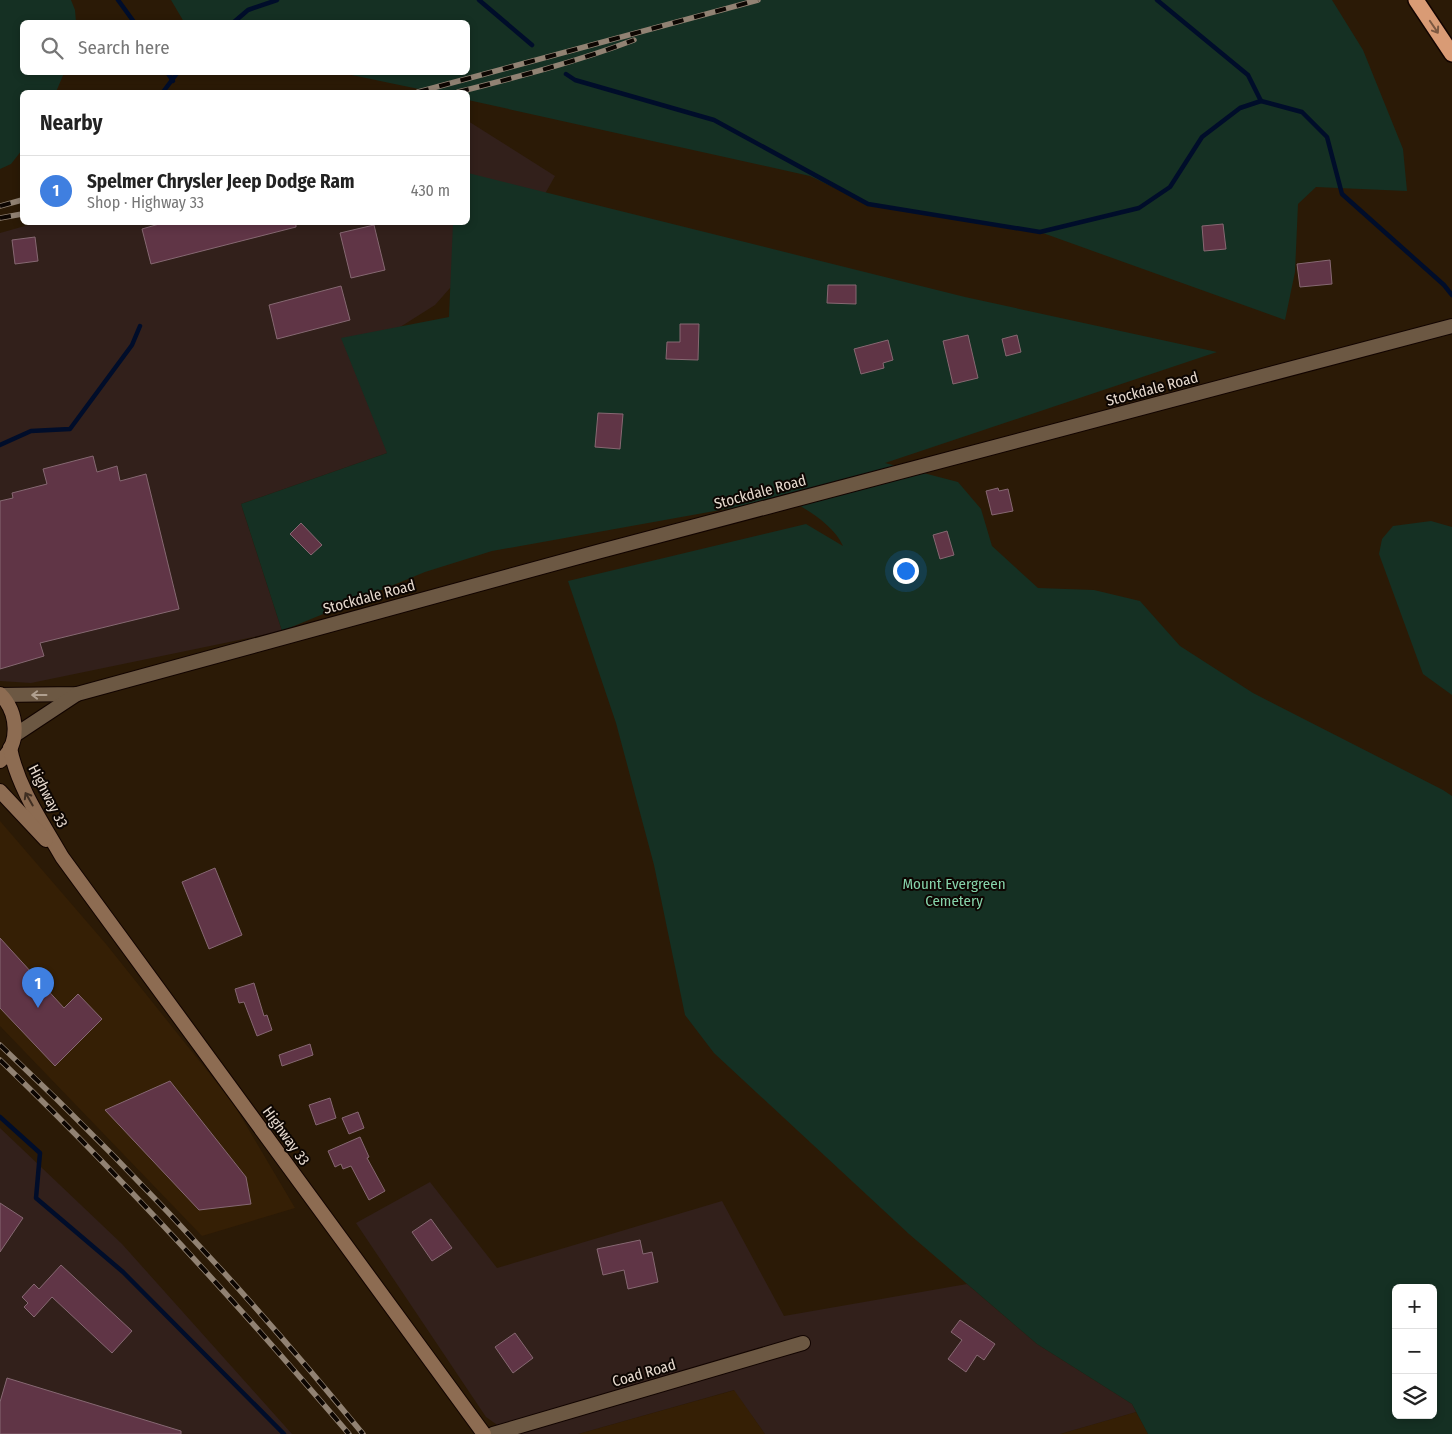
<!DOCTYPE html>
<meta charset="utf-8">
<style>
:root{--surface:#fff;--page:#f6f6f6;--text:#222;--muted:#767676;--line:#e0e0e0;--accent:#ea580c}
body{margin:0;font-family:"Fira Sans Condensed",sans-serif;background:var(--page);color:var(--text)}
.controls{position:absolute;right:15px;bottom:15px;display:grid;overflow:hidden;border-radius:8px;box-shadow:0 2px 8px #0003}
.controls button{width:45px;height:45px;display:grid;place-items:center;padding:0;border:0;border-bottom:1px solid var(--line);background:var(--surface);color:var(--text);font:25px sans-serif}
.you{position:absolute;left:905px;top:570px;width:18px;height:18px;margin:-12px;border:4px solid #fff;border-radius:50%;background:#1a73e8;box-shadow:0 0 0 8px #1a73e833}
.badge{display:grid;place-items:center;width:32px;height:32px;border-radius:50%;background:var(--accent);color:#fff;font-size:16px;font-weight:700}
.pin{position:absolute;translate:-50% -41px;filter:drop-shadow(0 1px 2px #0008)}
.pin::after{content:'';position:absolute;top:26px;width:18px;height:15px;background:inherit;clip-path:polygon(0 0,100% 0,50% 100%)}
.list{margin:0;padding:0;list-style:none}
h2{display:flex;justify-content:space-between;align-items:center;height:65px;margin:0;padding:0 20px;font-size:21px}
h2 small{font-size:16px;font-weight:400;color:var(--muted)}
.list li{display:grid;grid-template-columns:32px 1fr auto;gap:15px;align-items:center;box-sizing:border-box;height:70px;padding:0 20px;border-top:1px solid var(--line)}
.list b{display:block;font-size:19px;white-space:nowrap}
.list p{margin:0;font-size:16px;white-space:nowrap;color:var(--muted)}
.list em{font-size:16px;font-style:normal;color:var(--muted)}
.icon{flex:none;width:28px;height:28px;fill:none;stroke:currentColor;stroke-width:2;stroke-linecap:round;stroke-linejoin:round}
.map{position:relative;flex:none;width:1452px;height:1434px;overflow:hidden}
.search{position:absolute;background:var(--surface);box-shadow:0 2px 8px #0003;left:20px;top:20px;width:450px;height:55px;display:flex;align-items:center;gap:12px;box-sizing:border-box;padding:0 18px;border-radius:8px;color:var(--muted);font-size:19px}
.panel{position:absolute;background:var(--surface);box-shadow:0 2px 8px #0003;left:20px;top:90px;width:450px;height:135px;border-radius:8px}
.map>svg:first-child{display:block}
.built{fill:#351f05}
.industrial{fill:#32201b}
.green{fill:#153023;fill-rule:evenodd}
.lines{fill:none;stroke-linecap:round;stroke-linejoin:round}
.stream{stroke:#000d2a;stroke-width:4.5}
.building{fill:#603546;stroke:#866872}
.minor-casing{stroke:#120400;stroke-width:16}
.tertiary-casing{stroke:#120400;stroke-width:16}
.secondary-casing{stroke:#120400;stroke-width:16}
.motorway-casing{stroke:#120400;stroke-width:18}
.minor{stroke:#6c5843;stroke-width:14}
.tertiary{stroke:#6c5843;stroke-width:14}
.secondary{stroke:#8d6c52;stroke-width:14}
.motorway{stroke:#d99b75;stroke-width:15}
.rail-casing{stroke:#918273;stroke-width:5.5}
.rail{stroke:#0d0602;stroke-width:4;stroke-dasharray:11;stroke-linecap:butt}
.oneway{stroke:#7d5841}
.oneway2{stroke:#b0a090}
.oneway3{stroke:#402f22}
.labels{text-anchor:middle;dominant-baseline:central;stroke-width:4;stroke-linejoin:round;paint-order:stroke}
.street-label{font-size:15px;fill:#e7dacf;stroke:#0d0602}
.park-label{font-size:15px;fill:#86d3aa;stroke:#0d0602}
</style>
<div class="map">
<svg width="1452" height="1434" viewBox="0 0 1452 1434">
<rect width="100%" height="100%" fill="#2b1a06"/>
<!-- built -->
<g class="built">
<polygon points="0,821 106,944 233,1103 295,1208 202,1236 0,1026"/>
<polygon points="735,1390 765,1434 578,1434"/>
<polygon points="1136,1412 1148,1434 1060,1434"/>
</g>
<!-- industrial -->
<g class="industrial">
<polygon points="468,121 555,176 501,272 450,288 435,305 378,341 387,453 241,504 282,631 31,683 0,681 0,233 39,222 468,222"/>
<polygon points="0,1128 122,1244 292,1434 0,1434"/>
<polygon points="430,1182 497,1268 722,1201 784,1316 967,1284 1037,1344 1132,1404 1136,1412 1060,1434 765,1434 734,1390 578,1434 510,1434 486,1417 356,1223"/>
</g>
<!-- green -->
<g class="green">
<polygon points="0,0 71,0 75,10 76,22 22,22 22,72 64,73 56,92 22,92 22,150 11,164 0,169"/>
<polygon points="171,0 1332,0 1363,50 1403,149 1407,191 1316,187 1298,204 1295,272 1285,320 1040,232 868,204 810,176 468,100 468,92 433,92 342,73 468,72 468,22 184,22"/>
<path d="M 468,173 L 965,297 L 1217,352 L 885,463 L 958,482 L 981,509 L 992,546 L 1038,588 L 1094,590 L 1140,601 L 1180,646 L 1253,693 L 1443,790 L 1452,796 L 1452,1434 L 1148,1434 L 1132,1404 L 1037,1344 L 909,1234 L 714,1053 L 685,1015 L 654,865 L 616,723 L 568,581 L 806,524 L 843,546 C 833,524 807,510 787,498 L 492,551 L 425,572 L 282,631 L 241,504 L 387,453 L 341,338 L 449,317 L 453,223 L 468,222 ZM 1396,1288 L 1433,1288 L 1433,1415 L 1396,1415 Z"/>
<polygon points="1431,521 1452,527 1452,695 1423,674 1379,554 1382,539 1393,526"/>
</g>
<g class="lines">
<!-- stream -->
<g class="stream">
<polyline points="118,0 134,22"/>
<polyline points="479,0 532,45"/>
<polyline points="1157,0 1248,75 1261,101"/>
<polyline points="234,22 248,10 277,0"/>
<polyline points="167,72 173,81"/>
<polyline points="566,74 575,80 714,120 868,204 1040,232 1139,208 1170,187 1202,137 1240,108 1261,101 1302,112 1327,137 1342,194 1444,285 1452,295"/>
<polyline points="163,92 178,72"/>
<polyline points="0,445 31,431 70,429 132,345 140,326"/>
<polyline points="0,1117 40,1153 36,1198 123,1272 284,1434"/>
</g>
</g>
<!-- building -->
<g class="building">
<polygon points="166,222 296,222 296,227 151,264 142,229"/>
<polygon points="1223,224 1226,249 1204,251 1202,226"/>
<polygon points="374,225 385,270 351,278 340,233"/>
<polygon points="35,237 38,261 15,264 12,240"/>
<polygon points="1330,260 1332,284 1300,287 1297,264"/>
<polygon points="828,285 856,285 856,304 827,303"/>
<polygon points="341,286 350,320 277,339 269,305"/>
<polygon points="680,324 699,324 698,360 666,359 667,342 680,342"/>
<polygon points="968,335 978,378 953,384 943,341"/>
<polygon points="1017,335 1021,352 1006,356 1002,339"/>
<polygon points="888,340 893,360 883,363 884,368 861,374 854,349"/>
<polygon points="598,413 623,414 620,449 595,447"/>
<polygon points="93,456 97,472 117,466 120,481 146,474 179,609 40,643 44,656 0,669 0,501 13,498 12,493 47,484 43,469"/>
<polygon points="998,488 999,491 1008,489 1013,511 992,515 986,491"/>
<polygon points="301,523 322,545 311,555 290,534"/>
<polygon points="947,531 954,555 940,559 933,535"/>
<polygon points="215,868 242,935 209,949 182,882"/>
<polygon points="0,938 64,1008 78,994 102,1019 55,1066 0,1008"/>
<polygon points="254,983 264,1016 267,1015 272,1030 257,1036 244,1002 239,1003 235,989"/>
<polygon points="310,1044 313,1055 282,1066 279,1055"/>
<polygon points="170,1081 246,1177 251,1204 199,1210 105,1110"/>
<polygon points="330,1098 336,1118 316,1125 309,1105"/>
<polygon points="358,1112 364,1128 349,1134 342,1118"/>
<polygon points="360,1137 369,1157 367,1158 385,1191 369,1200 351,1166 343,1169 341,1164 335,1167 328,1151"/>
<polygon points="0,1203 23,1218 0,1252"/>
<polygon points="431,1219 452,1248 432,1261 412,1232"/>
<polygon points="640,1240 643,1254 652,1252 658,1282 628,1289 624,1270 603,1275 597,1249"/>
<polygon points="61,1265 132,1331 112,1353 52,1297 34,1317 24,1307 28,1303 22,1297 34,1284 39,1289"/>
<polygon points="960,1320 995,1344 984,1360 977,1355 966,1372 948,1359 962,1340 951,1332"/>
<polygon points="515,1333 533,1358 513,1373 495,1347"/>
<polygon points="7,1378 181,1431 181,1434 0,1434 0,1402"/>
</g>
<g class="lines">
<!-- minor casing -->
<g class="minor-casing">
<polyline id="minor" points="493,1434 803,1343"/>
</g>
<!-- tertiary casing -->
<g class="tertiary-casing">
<g id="tertiary">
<polyline points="0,695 77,694 597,552 1452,326"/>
<polyline points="15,735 77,694"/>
</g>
</g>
<!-- secondary casing -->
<g class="secondary-casing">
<g id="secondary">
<path d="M 0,694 C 18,712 21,744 0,761"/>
<path d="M 10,748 C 18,788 42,822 62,857 L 484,1434"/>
<polyline points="0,791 46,840"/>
</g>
</g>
<!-- motorway casing -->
<g class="motorway-casing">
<polyline id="motorway" points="1416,0 1452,54"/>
</g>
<!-- minor -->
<use href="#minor" class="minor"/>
<!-- tertiary -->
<use href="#tertiary" class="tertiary"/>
<!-- secondary -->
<use href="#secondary" class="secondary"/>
<!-- motorway -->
<use href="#motorway" class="motorway"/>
<!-- rail casing -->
<g class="rail-casing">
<g id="rail">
<polyline points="418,92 758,0"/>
<path d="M 458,92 C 517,77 576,62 634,40"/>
<polyline points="0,206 22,200"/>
<polyline points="0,218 22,214"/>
<path d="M 0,1045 C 129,1166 251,1297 363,1434"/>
<path d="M 0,1060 C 123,1178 238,1304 349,1434"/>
</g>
</g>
<!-- rail -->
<use href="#rail" class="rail"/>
</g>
<!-- one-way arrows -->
<defs><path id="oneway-shaft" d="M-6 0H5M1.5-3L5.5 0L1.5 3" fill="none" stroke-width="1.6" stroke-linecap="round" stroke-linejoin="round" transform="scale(1.25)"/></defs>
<use class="oneway" href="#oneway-shaft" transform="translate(1434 27) rotate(56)"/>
<use class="oneway2" href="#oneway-shaft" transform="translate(39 695) rotate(180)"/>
<use class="oneway3" href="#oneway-shaft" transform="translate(29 799) rotate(-120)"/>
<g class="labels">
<!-- street labels -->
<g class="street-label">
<text transform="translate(1152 389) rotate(-15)">Stockdale Road</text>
<text transform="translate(760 492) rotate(-15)">Stockdale Road</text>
<text transform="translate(369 597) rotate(-15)">Stockdale Road</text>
<text transform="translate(48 796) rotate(63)">Highway 33</text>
<text transform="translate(286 1136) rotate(54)">Highway 33</text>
<text transform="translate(644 1373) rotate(-16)">Coad Road</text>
</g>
<!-- park labels -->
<g class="park-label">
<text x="954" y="884">Mount Evergreen<tspan x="954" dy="17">Cemetery</tspan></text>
</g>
</g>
</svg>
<div class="controls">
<button>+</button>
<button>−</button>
<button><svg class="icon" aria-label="layers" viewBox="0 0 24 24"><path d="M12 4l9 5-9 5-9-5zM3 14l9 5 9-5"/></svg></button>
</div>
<div class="you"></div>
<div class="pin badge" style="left:38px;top:1008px;background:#3f7fe0">1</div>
<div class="search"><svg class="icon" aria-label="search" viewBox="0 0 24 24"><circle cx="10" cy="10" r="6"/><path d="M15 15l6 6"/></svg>Search here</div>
<section class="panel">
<h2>Nearby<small></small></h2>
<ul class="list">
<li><span class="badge" style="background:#3f7fe0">1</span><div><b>Spelmer Chrysler Jeep Dodge Ram</b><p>Shop · Highway 33</p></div><em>430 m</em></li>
</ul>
</section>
</div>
